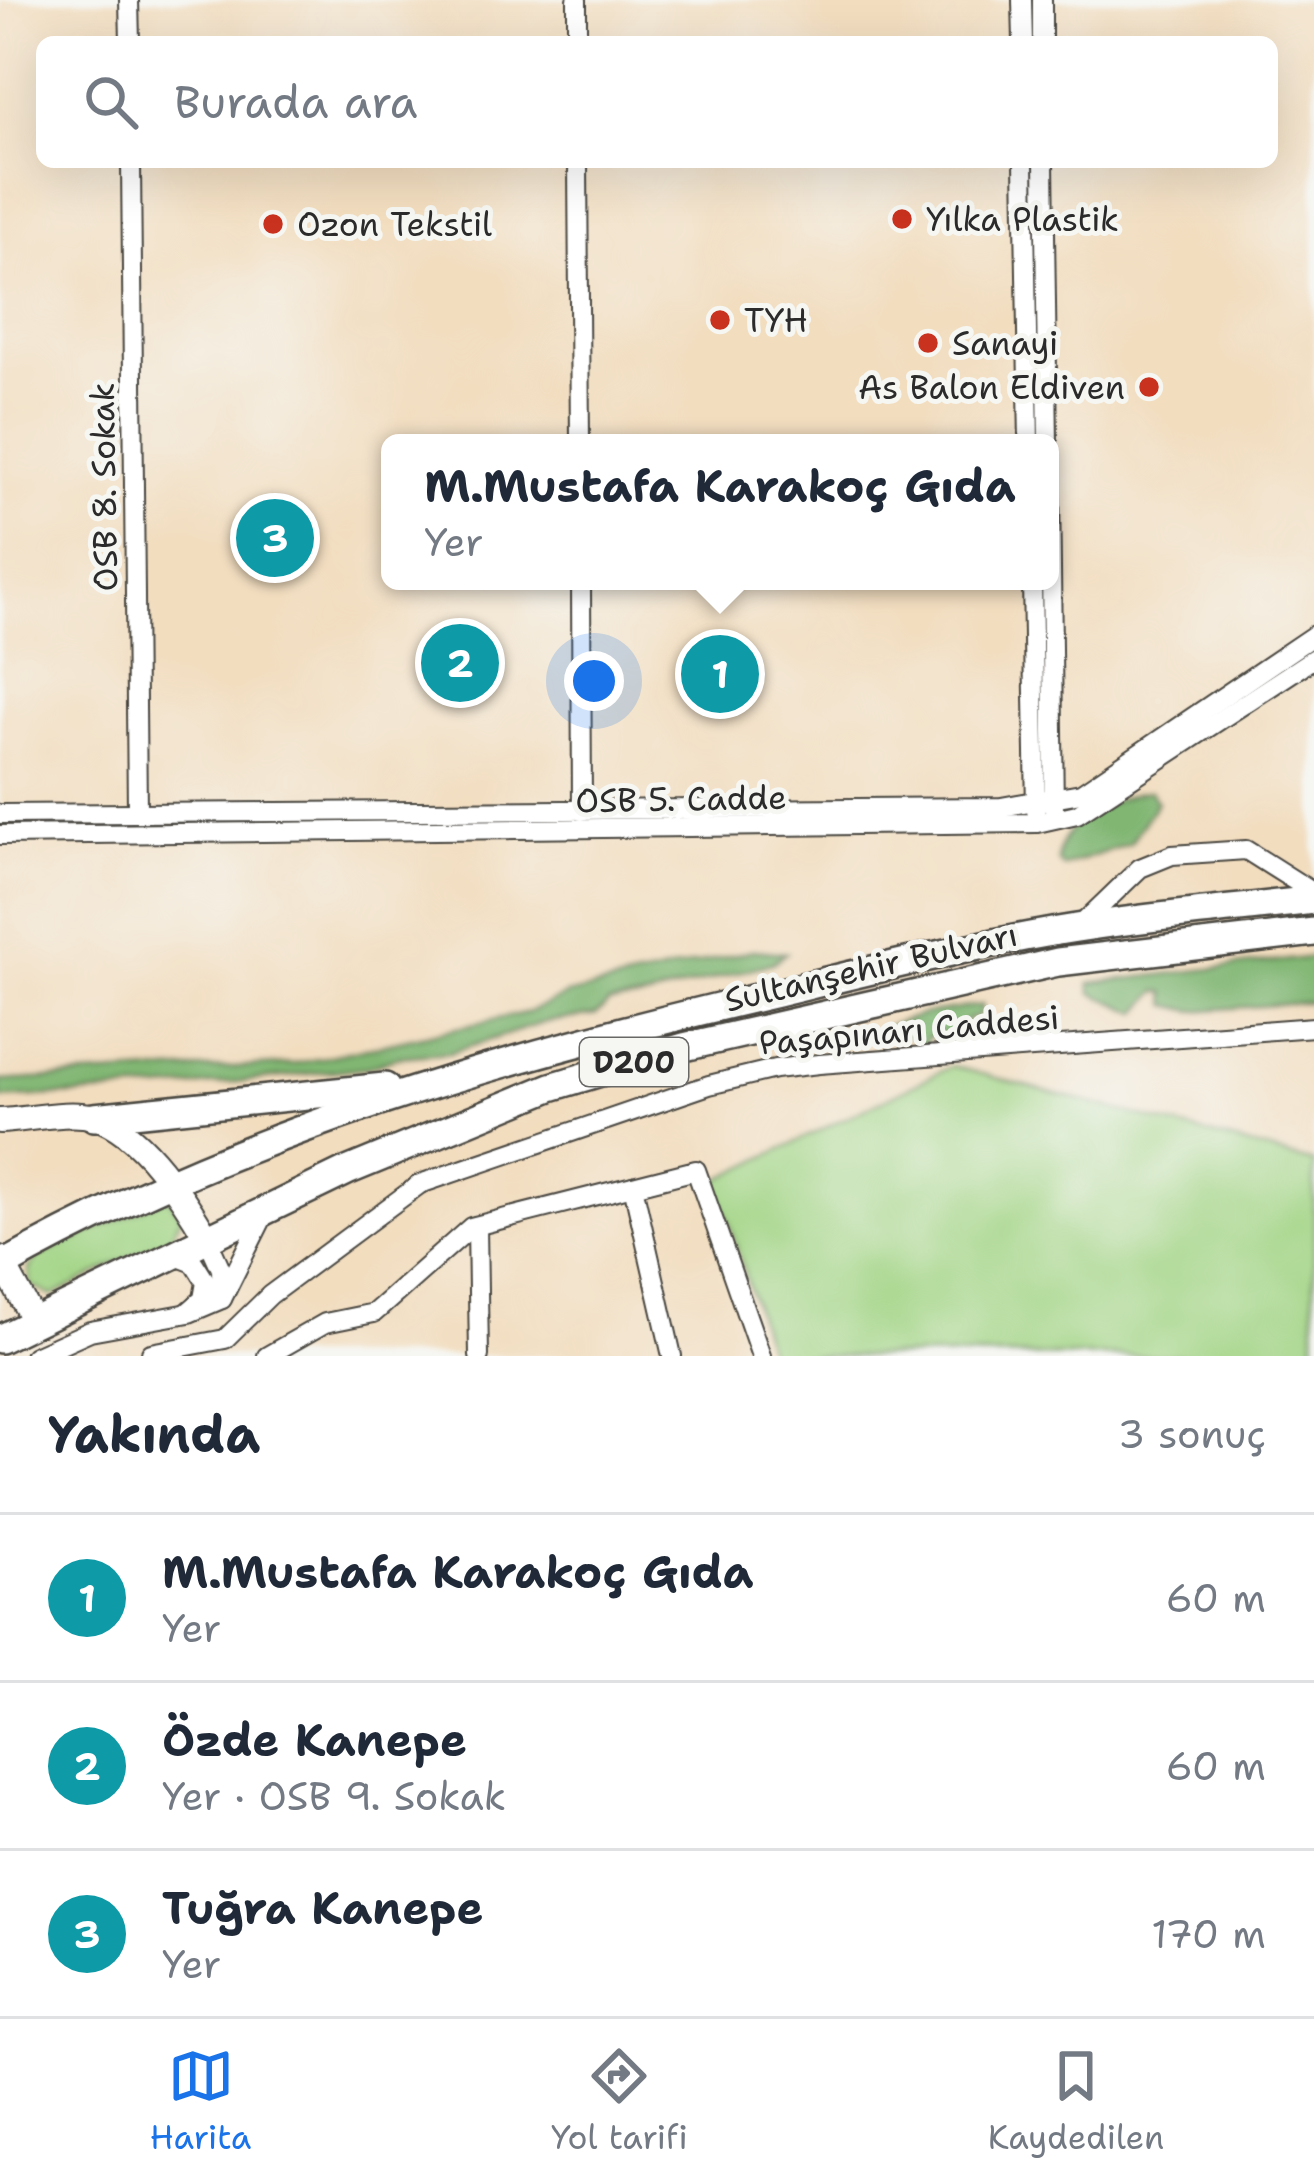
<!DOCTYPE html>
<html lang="tr">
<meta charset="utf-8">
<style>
:root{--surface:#fff;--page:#f2f2f3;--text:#1f2937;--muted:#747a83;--line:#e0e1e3;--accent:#1a73e8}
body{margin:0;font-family:"Shantell Sans",sans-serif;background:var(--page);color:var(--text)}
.you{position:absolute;left:594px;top:681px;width:42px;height:42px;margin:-30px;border:9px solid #fff;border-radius:50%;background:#1a73e8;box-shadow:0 0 0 18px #1a73e833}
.badge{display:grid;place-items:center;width:78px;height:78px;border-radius:50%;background:var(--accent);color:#fff;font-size:39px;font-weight:700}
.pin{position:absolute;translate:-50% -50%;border:6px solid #fff;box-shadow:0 3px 12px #0006}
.popup{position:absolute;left:381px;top:434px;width:678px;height:156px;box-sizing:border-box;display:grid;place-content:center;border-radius:18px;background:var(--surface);filter:drop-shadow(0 3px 9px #0005);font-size:39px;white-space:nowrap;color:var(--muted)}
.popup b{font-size:45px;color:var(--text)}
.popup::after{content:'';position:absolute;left:50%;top:100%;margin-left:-24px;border:24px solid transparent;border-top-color:var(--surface)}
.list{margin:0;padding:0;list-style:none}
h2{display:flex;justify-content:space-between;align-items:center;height:156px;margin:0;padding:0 48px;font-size:51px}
h2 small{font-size:39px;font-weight:400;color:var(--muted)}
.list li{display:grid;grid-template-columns:78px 1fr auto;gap:36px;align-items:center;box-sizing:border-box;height:168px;padding:0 48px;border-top:3px solid var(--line)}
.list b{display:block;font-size:45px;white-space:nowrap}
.list p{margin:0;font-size:39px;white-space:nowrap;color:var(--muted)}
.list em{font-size:39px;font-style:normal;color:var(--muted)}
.icon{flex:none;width:66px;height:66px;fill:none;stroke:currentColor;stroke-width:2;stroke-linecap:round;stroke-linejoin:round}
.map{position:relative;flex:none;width:1314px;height:1356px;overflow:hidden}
.search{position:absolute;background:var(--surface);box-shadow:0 12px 48px #0002;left:36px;right:36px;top:36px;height:132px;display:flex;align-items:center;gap:30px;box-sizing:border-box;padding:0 42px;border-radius:18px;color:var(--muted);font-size:45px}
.sheet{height:660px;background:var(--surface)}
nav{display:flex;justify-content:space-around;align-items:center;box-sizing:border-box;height:168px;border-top:3px solid var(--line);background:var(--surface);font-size:33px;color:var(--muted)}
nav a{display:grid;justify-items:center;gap:6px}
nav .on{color:var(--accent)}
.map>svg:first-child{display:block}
.green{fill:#a1d484;stroke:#668058;stroke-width:3}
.forest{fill:#80b672;stroke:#56704e;stroke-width:3}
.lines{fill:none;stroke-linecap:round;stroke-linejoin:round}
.minor-casing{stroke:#494641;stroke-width:22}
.major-casing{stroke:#494641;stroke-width:28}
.highway-casing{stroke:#494641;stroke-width:32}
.minor{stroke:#fff;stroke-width:18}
.major{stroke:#fff;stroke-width:24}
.highway{stroke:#fff;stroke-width:27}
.poi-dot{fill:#c8321e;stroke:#f6f6f2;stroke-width:4.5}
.labels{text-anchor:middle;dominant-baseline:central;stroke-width:10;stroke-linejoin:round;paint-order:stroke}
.shield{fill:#f6f6f2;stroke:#686867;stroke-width:3}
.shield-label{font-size:30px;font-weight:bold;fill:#2b2b2b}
.poi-label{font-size:33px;fill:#2b2b2b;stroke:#f6f6f2;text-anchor:start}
.street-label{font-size:33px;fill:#2b2b2b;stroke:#f6f6f2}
</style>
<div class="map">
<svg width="1314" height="1356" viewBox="0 0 1314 1356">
<rect width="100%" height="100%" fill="#f6f6f2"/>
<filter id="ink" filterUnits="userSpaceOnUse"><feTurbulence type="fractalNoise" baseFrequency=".00833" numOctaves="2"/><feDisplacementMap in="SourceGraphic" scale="24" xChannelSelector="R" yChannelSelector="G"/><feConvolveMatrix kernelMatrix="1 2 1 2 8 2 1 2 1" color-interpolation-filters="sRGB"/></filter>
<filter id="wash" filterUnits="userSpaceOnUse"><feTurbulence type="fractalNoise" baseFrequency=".004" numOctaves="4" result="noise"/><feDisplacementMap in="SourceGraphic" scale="48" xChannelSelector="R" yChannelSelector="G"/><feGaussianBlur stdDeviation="2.7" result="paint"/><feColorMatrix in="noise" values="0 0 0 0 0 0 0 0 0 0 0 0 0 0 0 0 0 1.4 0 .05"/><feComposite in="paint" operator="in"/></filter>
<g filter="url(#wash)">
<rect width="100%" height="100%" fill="#f2ddbf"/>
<!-- green -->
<g class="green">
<polygon points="952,1066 1314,1163 1314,1356 770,1356 716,1181"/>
<polygon points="168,1197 182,1216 170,1237 52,1296 30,1285 29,1268 39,1256"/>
</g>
<!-- forest -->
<g class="forest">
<path d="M 1150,791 L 1157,802 L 1130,843 L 1063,867 L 1058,861 C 1057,823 1118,794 1150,791 Z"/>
<polygon points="753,950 786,953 772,963 643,999 609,1003 596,1015 546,1022 449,1053 397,1057 369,1067 175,1089 0,1099 0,1081 295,1064 529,1012 567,995"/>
<polygon points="1314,957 1314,1002 1193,1011 1168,1005 1166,992 1158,991 1138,1013 1092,993 1090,983"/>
<polygon points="982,1005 980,1016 967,1020 960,1040 942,1033 928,1037 923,1049 916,1037 883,1034 878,1029 924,1014"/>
</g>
</g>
<g filter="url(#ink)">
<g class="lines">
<!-- minor casing -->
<g class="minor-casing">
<g id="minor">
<polyline points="129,0 130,42"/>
<polyline points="577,0 577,42"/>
<polyline points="1022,0 1023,42"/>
<polyline points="1042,0 1042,42"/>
<polyline points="131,162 137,812"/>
<polyline points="578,162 580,443"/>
<polyline points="1024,162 1029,443"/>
<polyline points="1044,162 1048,443"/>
<polyline points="1050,487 1054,810"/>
<polyline points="581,581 582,811"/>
<polyline points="1032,581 1036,810"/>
<polyline points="0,814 1001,807 1081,793 1314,635"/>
<polyline points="0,835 1037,823 1077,814 1314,658"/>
<polyline points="1081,925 1140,868 1172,855 1246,850 1314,893"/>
<polyline points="633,1186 672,1356"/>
<polyline points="477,1226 479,1356"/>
<polyline points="207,1238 221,1269 222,1299"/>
<polyline points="171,1254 194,1263 206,1282 203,1299 188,1312"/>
<polyline points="151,1353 225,1339 270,1295 420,1184 709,1085 775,1069 819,1064 1314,1027"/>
<polyline points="34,1356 90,1331 189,1313 222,1299 265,1213"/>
<polyline points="267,1356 325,1323 374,1313 471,1227 696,1170 761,1356"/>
</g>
</g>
<!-- major casing -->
<g class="major-casing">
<g id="major">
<path d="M 0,1121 C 27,1120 68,1110 94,1117 C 140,1129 185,1200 207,1238"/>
<polyline points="0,1258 34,1321"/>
</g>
</g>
<!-- highway casing -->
<g class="highway-casing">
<g id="highway">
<polyline points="94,1117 385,1087"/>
<path d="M 0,1267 C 241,1131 510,1055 777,993 C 868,971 960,948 1052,932 C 1139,917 1227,910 1314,900"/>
<polyline points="0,1339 347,1171 551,1087 684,1047 1058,962 1314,932"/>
</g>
</g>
<!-- minor -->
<use href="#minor" class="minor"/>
<!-- major -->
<use href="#major" class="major"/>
<!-- highway -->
<use href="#highway" class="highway"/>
</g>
</g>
<!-- markers -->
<g class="poi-dot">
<circle cx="902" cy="219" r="12"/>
<circle cx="273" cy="224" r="12"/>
<circle cx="720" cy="320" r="12"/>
<circle cx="928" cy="343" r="12"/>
<circle cx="1149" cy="387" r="12"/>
</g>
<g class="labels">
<!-- shield labels -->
<rect class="shield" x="580" y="1038" width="108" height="48" rx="9"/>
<g class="shield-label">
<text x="634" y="1062">D200</text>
</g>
<!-- poi labels -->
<g class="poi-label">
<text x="926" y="219">Yılka Plastik</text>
<text x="297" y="224">Ozon Tekstil</text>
<text x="744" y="320">TYH</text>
<text x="952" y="343">Sanayi</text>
<text x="1125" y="387" text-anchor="end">As Balon Eldiven</text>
</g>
<!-- street labels -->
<g class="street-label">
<text transform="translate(104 487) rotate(-91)">OSB 8. Sokak</text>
<text transform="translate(681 799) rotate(-1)">OSB 5. Cadde</text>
<text transform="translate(871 967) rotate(-13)">Sultanşehir Bulvarı</text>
<text transform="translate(909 1030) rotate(-5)">Paşapınarı Caddesi</text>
</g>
</g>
</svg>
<div class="you"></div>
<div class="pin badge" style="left:720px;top:674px;background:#0f9aa8">1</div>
<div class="popup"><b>M.Mustafa Karakoç Gıda</b>Yer</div>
<div class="pin badge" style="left:460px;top:663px;background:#0f9aa8">2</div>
<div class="pin badge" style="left:275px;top:538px;background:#0f9aa8">3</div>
<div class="search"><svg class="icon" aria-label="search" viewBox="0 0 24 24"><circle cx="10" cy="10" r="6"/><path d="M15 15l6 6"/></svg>Burada ara</div>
</div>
<section class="sheet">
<h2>Yakında<small>3 sonuç</small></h2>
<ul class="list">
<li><span class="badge" style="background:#0f9aa8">1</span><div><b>M.Mustafa Karakoç Gıda</b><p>Yer</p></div><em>60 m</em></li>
<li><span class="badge" style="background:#0f9aa8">2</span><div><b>Özde Kanepe</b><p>Yer · OSB 9. Sokak</p></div><em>60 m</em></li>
<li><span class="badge" style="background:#0f9aa8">3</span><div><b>Tuğra Kanepe</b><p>Yer</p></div><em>170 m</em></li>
</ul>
</section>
<nav>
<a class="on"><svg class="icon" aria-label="map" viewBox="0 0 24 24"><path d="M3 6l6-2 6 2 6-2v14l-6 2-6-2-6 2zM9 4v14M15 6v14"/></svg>Harita</a>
<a><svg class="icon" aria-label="directions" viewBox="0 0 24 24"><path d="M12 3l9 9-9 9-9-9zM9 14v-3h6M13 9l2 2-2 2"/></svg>Yol tarifi</a>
<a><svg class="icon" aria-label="saved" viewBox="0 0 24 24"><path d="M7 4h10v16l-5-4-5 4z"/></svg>Kaydedilen</a>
</nav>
